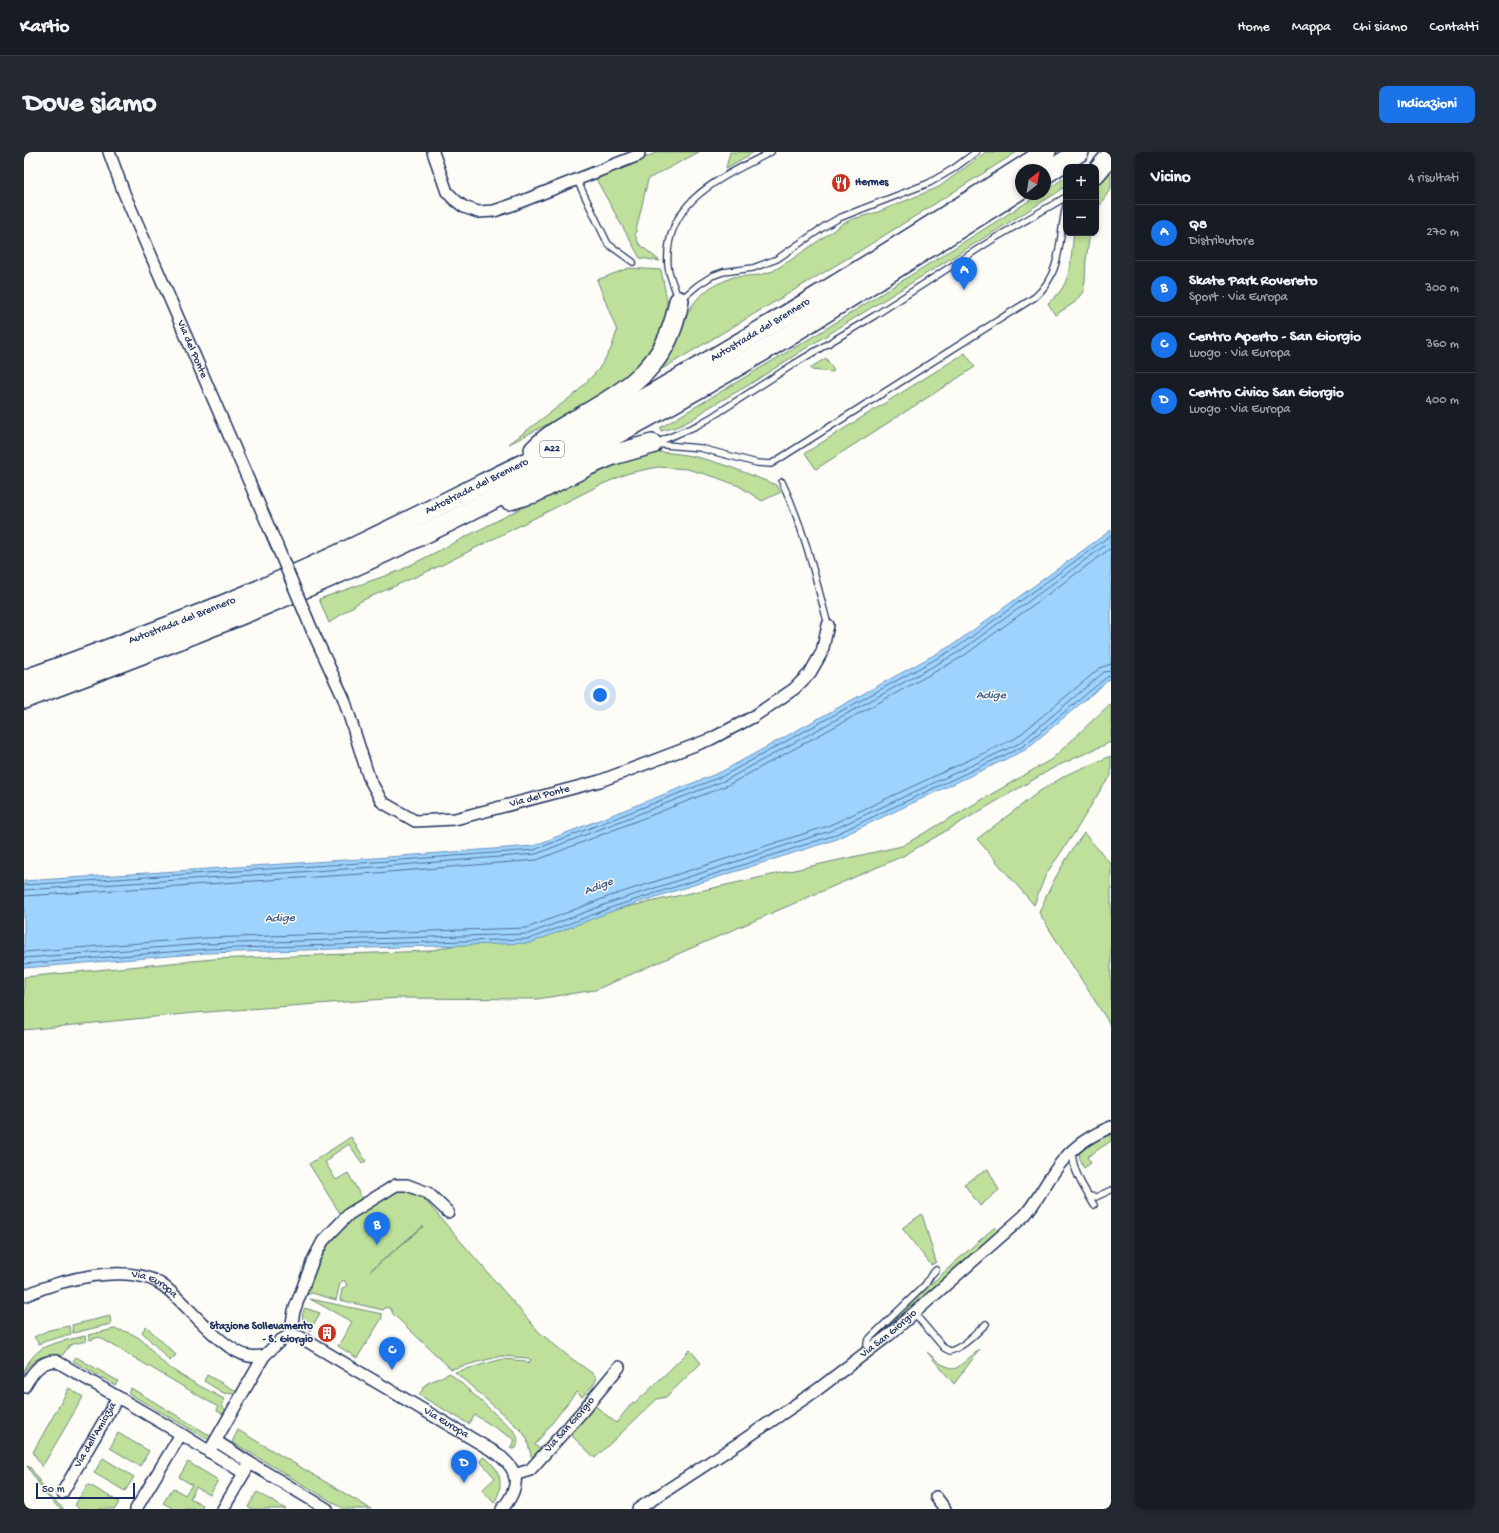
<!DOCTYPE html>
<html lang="it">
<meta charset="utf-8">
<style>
:root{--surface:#171b24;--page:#242831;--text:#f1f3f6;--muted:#9ea1a6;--line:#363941;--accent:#1a73e8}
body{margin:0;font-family:"Gochi Hand",sans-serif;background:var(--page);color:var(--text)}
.controls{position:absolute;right:12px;top:12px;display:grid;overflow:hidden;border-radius:8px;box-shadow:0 2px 6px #0003}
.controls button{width:36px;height:36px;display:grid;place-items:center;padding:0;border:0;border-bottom:1px solid var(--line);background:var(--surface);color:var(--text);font:20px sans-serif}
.compass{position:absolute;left:991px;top:12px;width:36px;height:36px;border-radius:50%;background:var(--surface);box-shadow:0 2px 6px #0003;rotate:30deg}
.scale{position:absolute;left:12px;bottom:10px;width:99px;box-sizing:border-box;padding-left:4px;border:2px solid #1b2f5e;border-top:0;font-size:11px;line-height:14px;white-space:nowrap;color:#1b2f5e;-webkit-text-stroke:3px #fdfcf7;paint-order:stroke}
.you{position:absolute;left:576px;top:543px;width:14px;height:14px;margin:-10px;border:3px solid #fff;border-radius:50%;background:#1a73e8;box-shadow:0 0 0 6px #1a73e833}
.badge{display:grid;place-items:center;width:26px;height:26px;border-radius:50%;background:var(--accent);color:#fff;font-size:13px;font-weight:700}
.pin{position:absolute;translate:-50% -33px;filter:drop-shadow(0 1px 2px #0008)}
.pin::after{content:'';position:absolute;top:21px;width:14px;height:12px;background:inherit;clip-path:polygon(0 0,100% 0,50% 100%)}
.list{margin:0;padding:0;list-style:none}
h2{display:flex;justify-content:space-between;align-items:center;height:52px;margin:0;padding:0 16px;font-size:17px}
h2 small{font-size:13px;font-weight:400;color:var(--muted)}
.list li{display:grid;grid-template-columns:26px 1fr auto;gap:12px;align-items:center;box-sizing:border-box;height:56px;padding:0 16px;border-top:1px solid var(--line)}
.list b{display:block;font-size:15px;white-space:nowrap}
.list p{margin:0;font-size:13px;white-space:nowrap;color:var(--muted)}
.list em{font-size:13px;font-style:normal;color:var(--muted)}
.map{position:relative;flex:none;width:1087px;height:1357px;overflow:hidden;border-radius:8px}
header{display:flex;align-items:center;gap:24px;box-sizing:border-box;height:56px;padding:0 20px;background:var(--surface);border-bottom:1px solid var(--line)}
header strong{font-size:19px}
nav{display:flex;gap:22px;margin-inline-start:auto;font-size:14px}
.intro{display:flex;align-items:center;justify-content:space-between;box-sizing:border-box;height:96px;padding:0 24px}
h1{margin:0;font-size:28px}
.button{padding:10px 18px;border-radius:8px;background:var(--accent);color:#fff;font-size:14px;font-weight:700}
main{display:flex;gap:24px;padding:0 24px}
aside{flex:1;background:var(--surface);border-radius:8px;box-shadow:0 2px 6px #0003}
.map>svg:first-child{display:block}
.green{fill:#bee09a;stroke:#6c887c;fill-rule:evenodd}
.water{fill:#9dd3fc;stroke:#6991bd}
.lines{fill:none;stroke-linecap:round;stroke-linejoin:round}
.shore{stroke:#4f719d;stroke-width:1}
.service-casing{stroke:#1b2f5e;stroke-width:8}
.minor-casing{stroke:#1b2f5e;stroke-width:14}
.motorway-casing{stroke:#1b2f5e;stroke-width:22}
.service{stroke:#fdfcf7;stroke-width:5.5}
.minor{stroke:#fdfcf7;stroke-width:11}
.motorway{stroke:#fdfcf7;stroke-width:19}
.minor-bridge-casing{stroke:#1b2f5e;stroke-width:14;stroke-linecap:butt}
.minor-bridge{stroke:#fdfcf7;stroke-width:11}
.labels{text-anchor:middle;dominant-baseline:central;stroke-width:3;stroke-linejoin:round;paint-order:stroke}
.shield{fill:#fdfcf7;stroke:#5f6c8c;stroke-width:1}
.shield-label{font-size:10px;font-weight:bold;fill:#1b2f5e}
.poi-label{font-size:11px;font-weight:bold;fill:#1b2f5e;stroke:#fdfcf7;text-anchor:start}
.street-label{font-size:11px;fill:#1b2f5e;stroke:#fdfcf7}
.water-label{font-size:12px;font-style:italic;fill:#3c5886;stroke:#fdfcf7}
</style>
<header>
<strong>Kartio</strong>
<nav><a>Home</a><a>Mappa</a><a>Chi siamo</a><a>Contatti</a></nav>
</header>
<div class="intro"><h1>Dove siamo</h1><a class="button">Indicazioni</a></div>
<main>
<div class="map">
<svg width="1087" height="1357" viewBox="0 0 1087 1357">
<rect width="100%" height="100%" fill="#fdfcf7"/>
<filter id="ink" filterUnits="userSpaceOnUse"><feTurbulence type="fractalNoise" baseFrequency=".025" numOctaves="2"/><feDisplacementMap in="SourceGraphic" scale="8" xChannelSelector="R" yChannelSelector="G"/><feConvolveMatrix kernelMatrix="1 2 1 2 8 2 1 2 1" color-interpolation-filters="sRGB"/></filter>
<g filter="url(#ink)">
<!-- green -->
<g class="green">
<polygon points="634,0 675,0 624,27 611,83 615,92 636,109 616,106 572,27"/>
<polygon points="706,0 730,0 702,16"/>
<polygon points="962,0 993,0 834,100 638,217 635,214 657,177 667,155 674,146 687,135 709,125 736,123 749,119 767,108 820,71 829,67 854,60 915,35"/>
<polygon points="1087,14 1087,36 1076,53 1072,63 1072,35"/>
<polygon points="1042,25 1042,34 1031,42 787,193 723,234 684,256 669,267 655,274 637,279 636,276 795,181 1016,42 1021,42 1021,39"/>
<path d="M 1050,81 L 1066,81 L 1062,108 L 1061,129 L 1059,140 L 1050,151 L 1031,163 L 1024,151 C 1049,133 1046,109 1050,81 Z"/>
<polygon points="605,116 637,118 643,148 643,166 640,181 612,219 561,253 485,292 552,241 574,218 587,197 593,179 573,128"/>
<polygon points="941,201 951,215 792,317 781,301"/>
<polygon points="802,206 810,219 808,220 788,218 786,216"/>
<path d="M 630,300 C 677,301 709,316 752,333 L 757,340 L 738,349 L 715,334 L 691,325 L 663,317 L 634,315 L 605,321 L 574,334 L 418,413 L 337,449 L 305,471 L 295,447 L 375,419 L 578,315 Z"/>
<polygon points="1087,551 1087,590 1031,615 879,704 571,838 513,847 375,846 170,861 0,878 0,825 189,807 405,799 878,694 1028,607"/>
<polygon points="1087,604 1087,624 1077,637 1051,680 1022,722 1010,753 953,687 1016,639 1044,622"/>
<path d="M 1060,681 L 1087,712 L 1087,874 L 1015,761 C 1028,729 1040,709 1060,681 Z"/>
<polygon points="1087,980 1087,989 1063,1005 1067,1011 1060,1016 1056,1008 1055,999 1058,995"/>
<polygon points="327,985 342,1009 338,1011 325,992 307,1004 308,1006 301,1010 312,1028 324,1021 339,1048 317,1063 285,1012"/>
<polygon points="964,1017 975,1038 956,1054 940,1032"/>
<path d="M 380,1037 L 392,1040 L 401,1048 L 515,1180 L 544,1204 L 568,1221 L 573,1226 L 570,1232 L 558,1245 L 552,1240 L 511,1293 L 517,1298 L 510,1305 L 507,1304 L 503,1287 L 498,1279 L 431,1220 L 479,1207 L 502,1209 L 505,1211 L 507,1208 L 504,1206 L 477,1204 L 427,1217 L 369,1162 L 367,1157 L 362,1155 L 359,1158 L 316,1148 L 318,1137 L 323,1133 L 320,1128 L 316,1131 L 312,1148 L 288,1141 L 282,1143 L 276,1149 C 283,1132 292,1109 301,1093 C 312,1075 359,1042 380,1037 ZM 399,1074 L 399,1075 L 346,1119 Z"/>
<polygon points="898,1062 912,1110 907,1113 878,1076"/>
<path d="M 971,1075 L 976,1080 L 892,1156 L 851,1188 C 855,1176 879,1157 889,1148 C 916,1124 943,1099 971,1075 Z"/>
<polygon points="286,1147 358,1162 358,1166 333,1206 314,1194 328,1170"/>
<path d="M 281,1156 L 296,1161 L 286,1179 C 279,1173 276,1163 281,1156 Z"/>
<polygon points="86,1164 87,1172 49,1181 48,1173"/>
<polygon points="45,1174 47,1182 22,1189 15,1192 10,1185 25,1178"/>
<polygon points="122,1174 152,1203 146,1209 118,1180"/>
<path d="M 90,1177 C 124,1182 122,1199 146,1216 C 163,1228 182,1237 200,1247 L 198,1254 L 203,1260 L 201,1263 L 193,1259 L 194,1255 L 75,1185 L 66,1188 L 64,1183 Z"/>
<path d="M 61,1184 L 62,1189 L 46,1193 L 37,1205 C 21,1200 9,1207 0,1220 C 2,1211 14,1197 23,1194 C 35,1189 49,1187 61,1184 Z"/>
<polygon points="956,1197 930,1232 903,1200 917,1212 930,1217 934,1215"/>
<polygon points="666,1198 677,1211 642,1245 633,1247 571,1306 546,1282 569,1252 592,1271 609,1250 611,1251 617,1244 619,1244"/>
<polygon points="52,1205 94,1229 91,1233 49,1209"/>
<path d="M 426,1221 L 491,1280 C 494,1286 495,1289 492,1296 L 488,1297 L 486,1296 L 491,1288 L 451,1263 L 445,1272 L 395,1243 L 402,1232 Z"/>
<polygon points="183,1223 214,1240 213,1243 204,1241 201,1242 180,1229"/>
<polygon points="45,1236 59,1245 18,1315 9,1300"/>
<polygon points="107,1236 187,1284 185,1288 104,1241"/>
<polygon points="214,1278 347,1357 320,1357 208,1290"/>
<polygon points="94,1281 125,1299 116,1314 86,1296"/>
<path d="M 459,1305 C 477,1315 481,1334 470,1351 L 458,1338 L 471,1326 L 456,1309 Z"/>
<polygon points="79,1306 110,1325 101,1339 70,1321"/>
<polygon points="164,1310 194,1328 186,1343 172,1335 166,1346 179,1353 177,1357 150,1357 139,1351 149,1336 161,1343 168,1333 155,1325"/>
<polygon points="3,1314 6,1315 26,1345 40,1357 36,1357 23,1344"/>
<polygon points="64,1332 95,1350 91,1357 55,1357 51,1353"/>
<polygon points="233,1340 260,1356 262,1357 226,1357 224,1355"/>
</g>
<!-- water -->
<polygon class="water" points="1087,378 1087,526 1001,598 810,688 591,758 506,791 182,801 0,816 0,729 351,706 509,694 697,620 930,492"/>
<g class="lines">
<!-- shore -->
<g class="shore">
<polyline points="0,733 351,710 510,698 699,624 932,496 1087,383"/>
<polyline points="0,738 351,715 512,702 702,628 935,500 1087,389"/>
<polyline points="0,744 352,721 513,708 704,633 938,505 1087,396"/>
<polyline points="0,800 181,786 503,776 586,744 804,674 992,586 1076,516 1087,512"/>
<polyline points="0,806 181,792 504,782 588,750 806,679 996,591 1080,520 1087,519"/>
<polyline points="0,812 182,797 505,787 589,755 808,684 998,595 1083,525 1087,524"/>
</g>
<!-- service casing -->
<g class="service-casing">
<g id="service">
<path d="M 747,0 C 699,25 639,48 644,114 C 645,125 652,138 655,149 L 674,133 L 688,124 L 699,120 L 729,116 L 753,107 L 801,74 L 815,66 L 905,31 L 929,17 L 952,0"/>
<polyline points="553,28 584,92 609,110"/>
<polyline points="632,291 672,274 686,266 770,212 850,164 971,86 1042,45"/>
<path d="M 630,292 L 676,296 L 733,311 L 747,312 L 1011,145 C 1039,120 1034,87 1042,54"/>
<path d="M 758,330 C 780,376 791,424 804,473"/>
<path d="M 1048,1000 C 1049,1020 1060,1036 1070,1053"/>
<polyline points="1065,1044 1072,1045 1087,1038"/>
<path d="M 891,1162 L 920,1196 L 926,1199 C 940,1195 951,1182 962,1172"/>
<polyline points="843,1200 843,1191 846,1186 901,1133 907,1123 912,1118"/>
</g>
</g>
<!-- minor casing -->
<g class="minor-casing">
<g id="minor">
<path id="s1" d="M 85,0 L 100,41 L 253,394"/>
<polyline points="409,0 423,40 431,48 440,55 454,60 470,59 491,52 615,3"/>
<path id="s2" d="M 288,478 L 320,547 L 345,626 L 358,650 L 391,669 L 431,667 L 576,629 L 687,587 L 729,565 L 770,537 L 786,521 L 798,500 L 804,473"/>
<path id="s3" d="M 0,1144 C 35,1128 107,1108 141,1135 C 163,1152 198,1199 225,1204 C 230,1205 235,1204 240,1204 L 257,1188 L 266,1183 L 276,1185 L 474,1302 C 479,1307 486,1312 489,1319 C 496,1332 486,1348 478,1357"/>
<polyline points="266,1183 270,1159 289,1108 299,1089 325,1062 372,1033 383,1033 404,1041 424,1060"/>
<path d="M 0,1235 C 7,1223 16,1208 32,1209 L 157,1282 L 220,1321"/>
<polyline points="192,1289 226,1311"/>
<polyline points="185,1300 240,1204"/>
<path id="s4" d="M 490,1323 L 506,1318 L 557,1261 L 595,1215"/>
<path id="s5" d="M 38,1341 L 94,1245"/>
<polyline points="912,1345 921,1357"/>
<polyline points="112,1357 157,1282"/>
<polyline points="199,1357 226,1311 303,1357"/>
<path id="s6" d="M 614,1357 L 718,1289 L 793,1238 L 865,1183 L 1000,1064 C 1016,1046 1025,1023 1041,1006 C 1053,992 1070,982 1087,975"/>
</g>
</g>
<!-- motorway casing -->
<g class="motorway-casing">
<g id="motorway">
<polyline points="1072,21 1087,3"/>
<polyline points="1021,22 1055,0"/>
<path d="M 510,298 C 524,283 542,273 560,263 C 595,243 631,221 646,181 C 650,171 653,160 655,149"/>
<polyline points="485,348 510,341 565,313 589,303 628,292"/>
<path id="s7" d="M 0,528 C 69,503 138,478 206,450 C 292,415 375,374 458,332 C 484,319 510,307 536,293 C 703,203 863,102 1022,0"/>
<path d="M 0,547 C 157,488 313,428 462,351 C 557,302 652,251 744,196 C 829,144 913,90 997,37"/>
</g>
</g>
<!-- service -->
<use href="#service" class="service"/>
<!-- minor -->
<use href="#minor" class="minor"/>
<!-- motorway -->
<use href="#motorway" class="motorway"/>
<!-- minor-bridge casing -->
<g class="minor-bridge-casing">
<polyline id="minor-bridge" points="253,394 288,478"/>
</g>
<!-- minor-bridge -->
<use href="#minor-bridge" class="minor-bridge"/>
</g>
</g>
<!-- icons -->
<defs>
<g id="restaurant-disc" transform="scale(1)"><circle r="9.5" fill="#c8321e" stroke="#fdfcf7"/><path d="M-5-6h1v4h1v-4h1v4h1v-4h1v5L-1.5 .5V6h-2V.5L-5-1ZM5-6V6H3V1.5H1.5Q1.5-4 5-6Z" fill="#fff"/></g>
<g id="building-disc" transform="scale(1)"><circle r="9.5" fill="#c8321e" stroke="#fdfcf7"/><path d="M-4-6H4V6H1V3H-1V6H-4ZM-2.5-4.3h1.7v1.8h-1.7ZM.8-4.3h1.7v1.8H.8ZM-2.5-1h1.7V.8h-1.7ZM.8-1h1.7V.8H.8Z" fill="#fff"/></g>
</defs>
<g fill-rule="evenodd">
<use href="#restaurant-disc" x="817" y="31"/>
<use href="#building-disc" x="303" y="1181"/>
</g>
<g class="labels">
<!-- shield labels -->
<rect class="shield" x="516" y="289" width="24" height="16" rx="3"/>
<g class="shield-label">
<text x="528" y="297">A22</text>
</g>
<!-- poi labels -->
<g class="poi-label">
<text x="831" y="31">Hermes</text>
<text x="289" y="1175" text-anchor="end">Stazione Sollevamento<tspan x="289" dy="13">- S. Giorgio</tspan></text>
</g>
<!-- street labels -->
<g class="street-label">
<text stroke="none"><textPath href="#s7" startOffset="817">Autostrada del Brennero</textPath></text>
<text stroke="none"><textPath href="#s1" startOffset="214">Via del Ponte</textPath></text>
<text stroke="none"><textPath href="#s7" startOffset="493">Autostrada del Brennero</textPath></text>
<text stroke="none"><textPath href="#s7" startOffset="169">Autostrada del Brennero</textPath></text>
<text stroke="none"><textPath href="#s2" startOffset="352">Via del Ponte</textPath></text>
<text stroke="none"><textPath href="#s3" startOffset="136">Via Europa</textPath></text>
<text stroke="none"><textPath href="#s6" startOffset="306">Via San Giorgio</textPath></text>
<text stroke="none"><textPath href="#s3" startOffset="485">Via Europa</textPath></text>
<text stroke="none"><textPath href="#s4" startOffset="77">Via San Giorgio</textPath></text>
<text stroke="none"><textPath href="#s5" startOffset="67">Via dell'Amicizia</textPath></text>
</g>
<!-- water labels -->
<g class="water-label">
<text x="967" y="544">Adige</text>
<text transform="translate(575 735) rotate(-21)">Adige</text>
<text transform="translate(256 767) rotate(-2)">Adige</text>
</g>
</g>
</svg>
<div class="controls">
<button>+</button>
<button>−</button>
</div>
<svg class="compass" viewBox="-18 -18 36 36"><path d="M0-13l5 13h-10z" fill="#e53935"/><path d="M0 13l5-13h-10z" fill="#9ea1a6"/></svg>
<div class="scale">50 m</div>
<div class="you"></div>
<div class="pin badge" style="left:940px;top:138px">A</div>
<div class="pin badge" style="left:353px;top:1093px">B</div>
<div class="pin badge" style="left:368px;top:1218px">C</div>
<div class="pin badge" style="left:440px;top:1331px">D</div>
</div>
<aside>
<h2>Vicino<small>4 risultati</small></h2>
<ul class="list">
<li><span class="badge">A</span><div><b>Q8</b><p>Distributore</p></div><em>270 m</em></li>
<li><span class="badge">B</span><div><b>Skate Park Rovereto</b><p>Sport · Via Europa</p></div><em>300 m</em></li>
<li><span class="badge">C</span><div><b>Centro Aperto - San Giorgio</b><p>Luogo · Via Europa</p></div><em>360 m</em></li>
<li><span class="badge">D</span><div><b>Centro Civico San Giorgio</b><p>Luogo · Via Europa</p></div><em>400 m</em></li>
</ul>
</aside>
</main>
